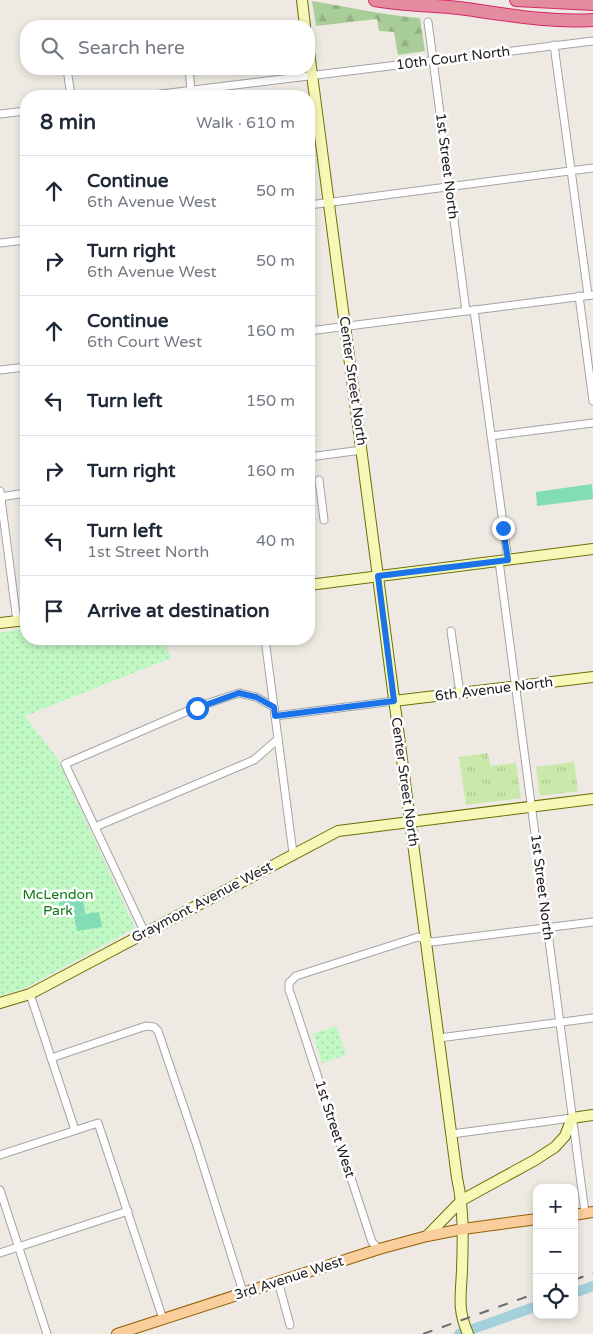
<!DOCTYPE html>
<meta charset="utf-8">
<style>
:root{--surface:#fff;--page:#f6f6f7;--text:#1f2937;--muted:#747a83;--line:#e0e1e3}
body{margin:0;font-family:"Varela Round",sans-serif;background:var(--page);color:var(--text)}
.controls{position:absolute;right:15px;bottom:15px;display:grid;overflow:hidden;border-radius:10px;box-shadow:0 2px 8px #0003}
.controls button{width:45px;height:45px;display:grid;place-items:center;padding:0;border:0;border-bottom:1px solid var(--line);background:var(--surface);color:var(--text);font:25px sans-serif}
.stop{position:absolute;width:15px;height:15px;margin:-11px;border:4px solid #1a73e8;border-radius:50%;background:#fff}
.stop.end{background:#1a73e8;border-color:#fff;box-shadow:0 1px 5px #0008}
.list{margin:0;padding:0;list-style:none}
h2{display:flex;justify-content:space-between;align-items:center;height:65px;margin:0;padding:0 20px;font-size:21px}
h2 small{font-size:16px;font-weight:400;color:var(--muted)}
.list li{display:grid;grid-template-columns:32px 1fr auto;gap:15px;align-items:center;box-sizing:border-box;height:70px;padding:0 20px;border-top:1px solid var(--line)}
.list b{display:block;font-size:19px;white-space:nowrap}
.list p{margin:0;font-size:16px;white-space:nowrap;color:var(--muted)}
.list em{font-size:16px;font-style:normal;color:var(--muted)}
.icon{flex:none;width:28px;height:28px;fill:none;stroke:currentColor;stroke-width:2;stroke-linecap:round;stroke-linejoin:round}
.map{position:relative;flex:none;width:593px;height:1334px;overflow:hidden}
.search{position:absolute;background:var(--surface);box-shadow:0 2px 8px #0003;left:20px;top:20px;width:295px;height:55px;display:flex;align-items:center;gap:12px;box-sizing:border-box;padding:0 18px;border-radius:20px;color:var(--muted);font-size:19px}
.panel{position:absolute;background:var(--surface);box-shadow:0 2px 8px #0003;left:20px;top:90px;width:295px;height:555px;border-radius:20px}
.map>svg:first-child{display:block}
.grass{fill:url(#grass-tufts)}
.forest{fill:url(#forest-firs)}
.park{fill:url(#park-dots)}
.pitch{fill:#82dcb6}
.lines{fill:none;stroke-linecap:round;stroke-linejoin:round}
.river{stroke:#a4d0db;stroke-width:10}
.street-casing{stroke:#a4a4a4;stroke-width:9}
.secondary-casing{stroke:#697107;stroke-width:12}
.primary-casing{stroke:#935f03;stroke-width:12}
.highway-casing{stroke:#d52768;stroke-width:14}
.street{stroke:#fff;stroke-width:7}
.secondary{stroke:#f7f8b7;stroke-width:10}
.primary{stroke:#face9c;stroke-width:10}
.highway{stroke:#e48c9f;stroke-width:12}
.rail{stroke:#6b6b6b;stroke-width:2;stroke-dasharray:10 10;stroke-linecap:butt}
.route{stroke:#1a73e8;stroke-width:6}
.labels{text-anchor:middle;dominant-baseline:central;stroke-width:5;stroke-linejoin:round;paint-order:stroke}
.street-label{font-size:14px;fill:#1d1d1d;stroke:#fff}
.park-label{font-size:14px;fill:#0d7913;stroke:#fff}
</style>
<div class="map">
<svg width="593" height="1334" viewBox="0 0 593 1334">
<defs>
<pattern id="grass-tufts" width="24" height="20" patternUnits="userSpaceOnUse" patternTransform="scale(1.25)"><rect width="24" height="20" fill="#cae8a9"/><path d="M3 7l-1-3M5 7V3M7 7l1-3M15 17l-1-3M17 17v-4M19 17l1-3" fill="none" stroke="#adc791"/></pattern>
<pattern id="forest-firs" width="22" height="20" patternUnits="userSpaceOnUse" patternTransform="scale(1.25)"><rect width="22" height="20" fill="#a9cd98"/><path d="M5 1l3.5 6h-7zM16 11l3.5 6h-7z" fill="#91b083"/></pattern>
<pattern id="park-dots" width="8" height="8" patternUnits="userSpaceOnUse" patternTransform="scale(1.25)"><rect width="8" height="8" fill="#c0f8c3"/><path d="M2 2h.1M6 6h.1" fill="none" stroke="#a5d4a7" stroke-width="1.8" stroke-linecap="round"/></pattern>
</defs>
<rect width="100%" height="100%" fill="#eeeae3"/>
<!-- grass -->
<g class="grass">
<polygon points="488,753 490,766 516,763 521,798 466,805 459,757"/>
<polygon points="574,762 578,791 540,796 536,767"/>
</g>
<!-- forest -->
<path class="forest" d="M 312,1 C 348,7 384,15 420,18 L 425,51 L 398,55 L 394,32 L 379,31 L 377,19 L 316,26 Z"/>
<!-- park -->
<g class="park">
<polygon points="26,628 26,639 163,639 171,658 25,716 57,758 135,928 25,988 0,996 0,633"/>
<polygon points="336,1026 346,1055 322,1063 313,1034"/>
</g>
<!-- pitch -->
<g class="pitch">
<polygon points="592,484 593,499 537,506 536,492"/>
<polygon points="83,898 85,914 61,918 59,902"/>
<polygon points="99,912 102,927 77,931 74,916"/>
</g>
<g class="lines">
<!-- river -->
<g class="river">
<polyline points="574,1293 593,1286"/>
<polyline points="459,1334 537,1306"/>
</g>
<!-- street casing -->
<g class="street-casing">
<g id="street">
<polyline points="428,22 466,311"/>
<polyline points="554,45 588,295"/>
<polyline points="67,69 71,96"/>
<polyline points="189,69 191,90"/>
<polyline points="145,96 593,41"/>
<polyline points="0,114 26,111"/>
<polyline points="309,205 593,168"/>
<polyline points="0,243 26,240"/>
<polyline points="579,296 593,401"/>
<polyline points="474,310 508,560"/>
<polyline points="309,331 593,295"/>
<polyline points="0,370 26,367"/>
<polyline points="491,436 593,423"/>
<polyline points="309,457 362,450"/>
<polyline points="319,480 324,520"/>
<polyline points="0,491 17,621"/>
<polyline points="0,497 26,493"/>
<polyline points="499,561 585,1213"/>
<polyline points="451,631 460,693"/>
<polyline points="265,639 293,853"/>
<polyline points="275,716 394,701"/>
<polyline points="95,827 254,760 278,739"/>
<polyline points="145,933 65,764 197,707 239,693 256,697 274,707"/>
<polyline points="30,994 75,1130"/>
<polyline points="439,1038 593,1018"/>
<polyline points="51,1058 146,1026 154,1027 158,1031 196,1143 243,1292"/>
<polyline points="452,1134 572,1118"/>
<polyline points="0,1155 98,1123 163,1319"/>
<polyline points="0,1190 47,1334"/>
<polyline points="379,1249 372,1242 295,1007 289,990 289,983 296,976 418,937 432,942 593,922"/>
<polyline points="0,1253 128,1211"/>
<polyline points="278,1281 290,1325"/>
</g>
</g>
<!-- secondary casing -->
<g class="secondary-casing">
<g id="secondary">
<polyline points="302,0 305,26"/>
<path d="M 309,52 L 457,1178 C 464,1209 463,1239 462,1270 C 461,1297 457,1308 468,1334"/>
<polyline points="309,585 593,549"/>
<polyline points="0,623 26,620"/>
<polyline points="394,701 593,677"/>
<polyline points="0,1003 30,994 338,831 593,799"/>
<polyline points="427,1236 462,1200 535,1160 555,1147 565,1136 572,1118 593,1115"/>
</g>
</g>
<!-- primary casing -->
<g class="primary-casing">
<g id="primary">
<polyline points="574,1215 593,1212"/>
<polyline points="117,1334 379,1249 427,1236 463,1229 537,1219"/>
</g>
</g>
<!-- highway casing -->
<g class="highway-casing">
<g id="highway">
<path d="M 375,0 C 402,5 431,5 459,8 C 504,14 548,23 593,20"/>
<polyline points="516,0 593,4"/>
</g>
</g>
<!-- street -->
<use href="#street" class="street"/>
<!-- secondary -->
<use href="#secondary" class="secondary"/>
<!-- primary -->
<use href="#primary" class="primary"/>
<!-- highway -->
<use href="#highway" class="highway"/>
<!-- rail -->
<g class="rail">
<polyline points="574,1280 593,1273"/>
<polyline points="423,1334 537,1293"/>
</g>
</g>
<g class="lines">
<!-- route -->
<polyline class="route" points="197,708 239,693 256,697 274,707 275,716 394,701 378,576 508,560 503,528"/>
</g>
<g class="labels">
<!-- street labels -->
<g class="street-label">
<text transform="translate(453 58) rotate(-7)">10th Court North</text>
<text transform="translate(447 166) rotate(83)">1st Street North</text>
<text transform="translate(353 381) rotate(82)">Center Street North</text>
<text transform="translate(494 689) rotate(-7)">6th Avenue North</text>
<text transform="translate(405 782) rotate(82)">Center Street North</text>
<text transform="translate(542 887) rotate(83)">1st Street North</text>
<text transform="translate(202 902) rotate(-28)">Graymont Avenue West</text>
<text transform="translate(335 1129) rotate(72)">1st Street West</text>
<text transform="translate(289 1278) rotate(-18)">3rd Avenue West</text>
</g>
<!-- park labels -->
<g class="park-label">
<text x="58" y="894">McLendon<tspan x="58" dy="16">Park</tspan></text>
</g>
</g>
</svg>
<div class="controls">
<button>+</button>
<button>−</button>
<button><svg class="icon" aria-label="locate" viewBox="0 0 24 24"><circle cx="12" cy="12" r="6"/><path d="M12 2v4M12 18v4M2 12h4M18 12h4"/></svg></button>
</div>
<div class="stop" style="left:197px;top:708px"></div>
<div class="stop end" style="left:503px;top:528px"></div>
<div class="search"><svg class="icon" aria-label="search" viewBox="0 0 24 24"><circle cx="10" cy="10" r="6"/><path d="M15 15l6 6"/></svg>Search here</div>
<section class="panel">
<h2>8 min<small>Walk · 610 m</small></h2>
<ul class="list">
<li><svg class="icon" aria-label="ahead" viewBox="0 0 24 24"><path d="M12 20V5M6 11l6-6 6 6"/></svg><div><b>Continue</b><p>6th Avenue West</p></div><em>50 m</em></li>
<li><svg class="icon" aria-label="right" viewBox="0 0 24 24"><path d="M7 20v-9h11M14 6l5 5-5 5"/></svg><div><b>Turn right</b><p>6th Avenue West</p></div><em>50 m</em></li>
<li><svg class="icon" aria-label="ahead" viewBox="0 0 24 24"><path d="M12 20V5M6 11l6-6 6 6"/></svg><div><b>Continue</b><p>6th Court West</p></div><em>160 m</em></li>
<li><svg class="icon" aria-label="left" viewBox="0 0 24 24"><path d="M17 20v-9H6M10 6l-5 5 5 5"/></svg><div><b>Turn left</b></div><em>150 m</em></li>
<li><svg class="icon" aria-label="right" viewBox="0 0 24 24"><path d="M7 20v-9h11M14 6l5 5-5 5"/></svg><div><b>Turn right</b></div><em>160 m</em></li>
<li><svg class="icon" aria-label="left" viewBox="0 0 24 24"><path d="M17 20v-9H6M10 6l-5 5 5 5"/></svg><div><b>Turn left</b><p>1st Street North</p></div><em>40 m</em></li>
<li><svg class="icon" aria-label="arrive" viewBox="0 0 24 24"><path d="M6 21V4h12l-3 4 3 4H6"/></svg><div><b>Arrive at destination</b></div></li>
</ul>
</section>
</div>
